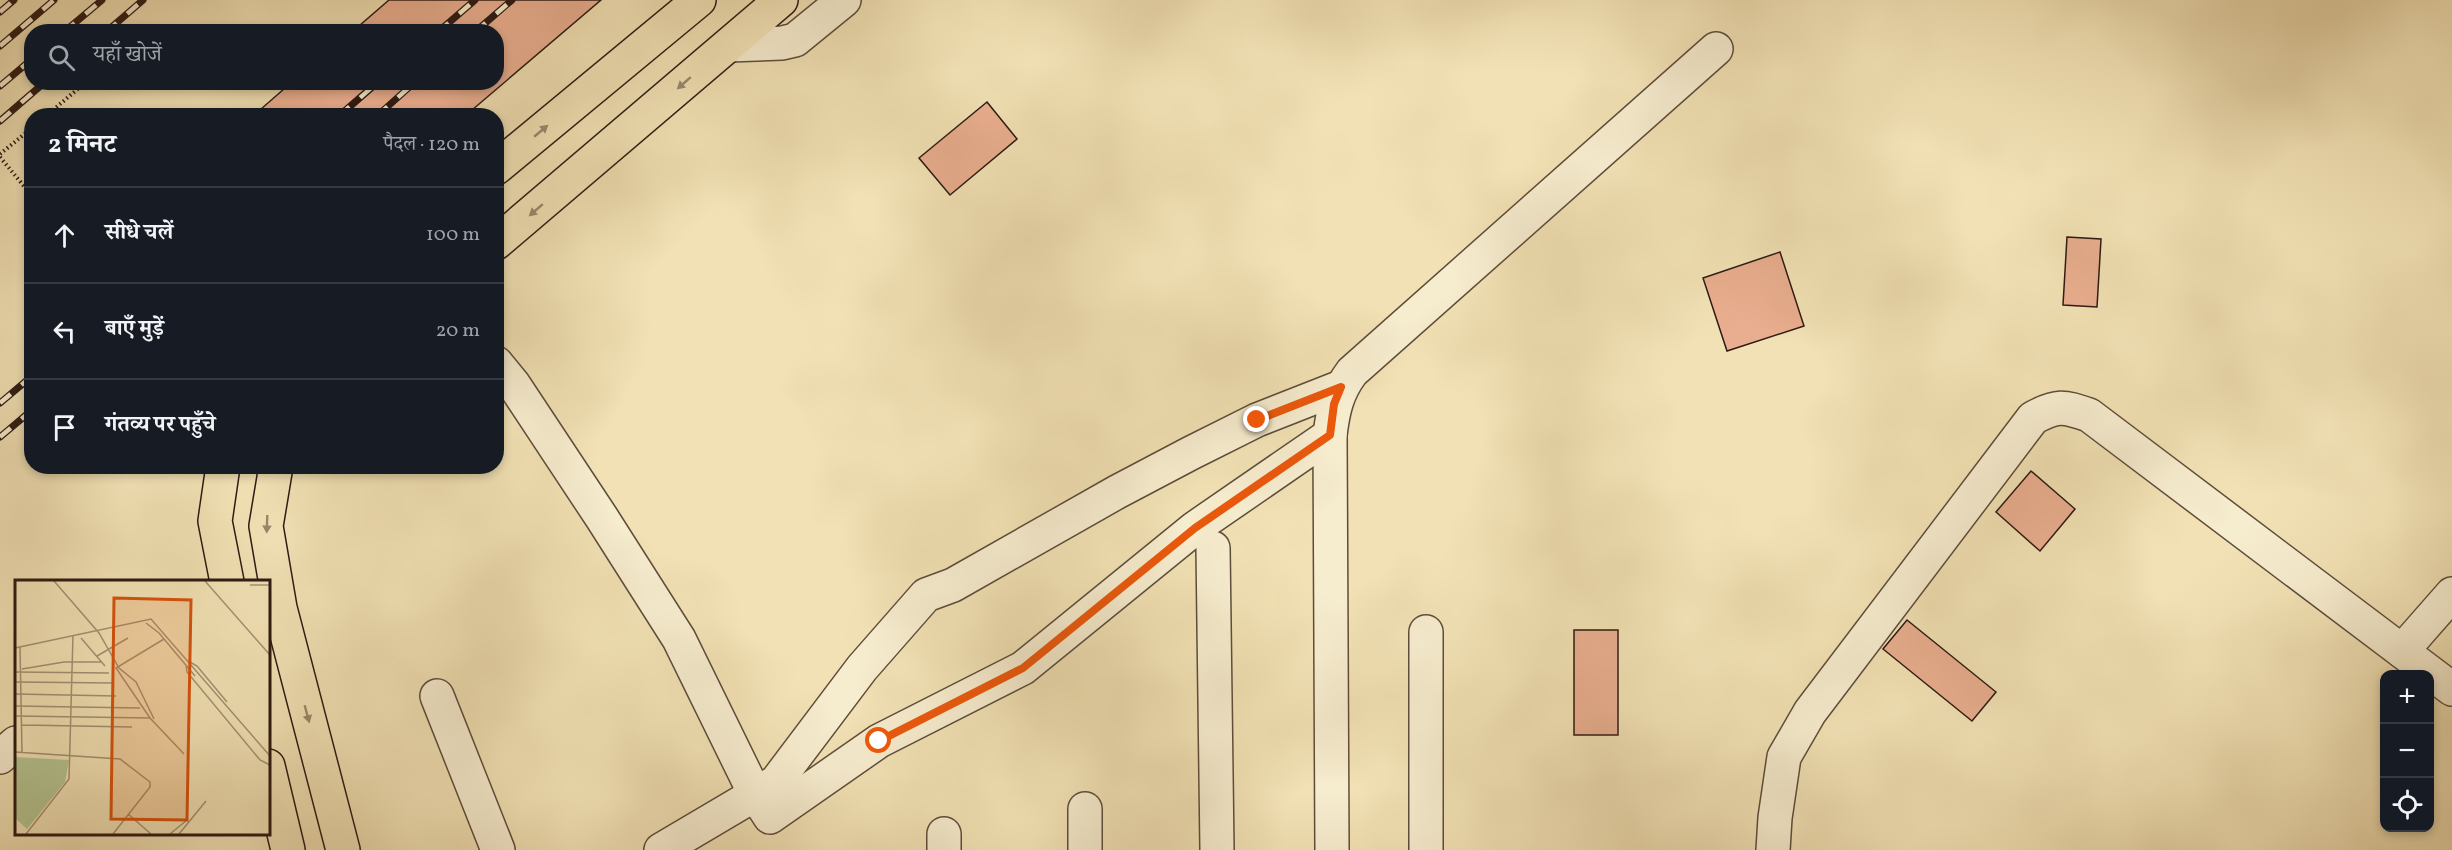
<!DOCTYPE html>
<html lang="hi">
<meta charset="utf-8">
<style>
:root{--surface:#171b24;--page:#242831;--text:#f1f3f6;--muted:#9ea1a6;--line:#363941}
body{margin:0;font-family:Vollkorn,"Noto Serif Devanagari",serif;background:var(--page);color:var(--text)}
.controls{position:absolute;right:18px;bottom:18px;display:grid;overflow:hidden;border-radius:12px;box-shadow:0 3px 9px #0003}
.controls button{width:54px;height:54px;display:grid;place-items:center;padding:0;border:0;border-bottom:2px solid var(--line);background:var(--surface);color:var(--text);font:30px sans-serif}
.stop{position:absolute;width:18px;height:18px;margin:-14px;border:4px solid #ea580c;border-radius:50%;background:#fff}
.stop.end{background:#ea580c;border-color:#fff;box-shadow:0 2px 6px #0008}
.list{margin:0;padding:0;list-style:none}
h2{display:flex;justify-content:space-between;align-items:center;height:78px;margin:0;padding:0 24px;font-size:26px}
h2 small{font-size:20px;font-weight:400;color:var(--muted)}
.list li{display:grid;grid-template-columns:39px 1fr auto;gap:18px;align-items:center;box-sizing:border-box;height:96px;padding:0 24px;border-top:2px solid var(--line)}
.list b{display:block;font-size:22px;white-space:nowrap}
.list em{font-size:20px;font-style:normal;color:var(--muted)}
.icon{flex:none;width:33px;height:33px;fill:none;stroke:currentColor;stroke-width:2;stroke-linecap:round;stroke-linejoin:round}
.map{position:relative;flex:none;width:2452px;height:850px;overflow:hidden}
.search{position:absolute;background:var(--surface);box-shadow:0 3px 9px #0003;left:24px;top:24px;width:480px;height:66px;display:flex;align-items:center;gap:15px;box-sizing:border-box;padding:0 21px;border-radius:24px;color:var(--muted);font-size:22px}
.panel{position:absolute;background:var(--surface);box-shadow:0 3px 9px #0003;left:24px;top:108px;width:480px;height:366px;border-radius:24px}
.map>svg:first-child{display:block}
.building{fill:#e9ae8f;stroke:#2d1a13;stroke-width:1.5}
.lines{fill:none;stroke-linecap:round;stroke-linejoin:round}
.minor-casing{stroke:#5e4c3b;stroke-width:36}
.major-casing{stroke:#2d1a13;stroke-width:36}
.path{stroke:#2d1a13;stroke-width:4;stroke-dasharray:1.5 3;stroke-linecap:butt}
.minor{stroke:#f6ecce;stroke-width:33}
.major{stroke:#f1e1b4;stroke-width:33}
.rail-casing{stroke:#2d1a13;stroke-width:7}
.rail{stroke:#f6ecce;stroke-width:4.5;stroke-dasharray:14;stroke-linecap:butt}
.oneway{fill:#99876c}
.route{stroke:#ea580c;stroke-width:8}
.inset-road{fill:none;stroke:#a39174;stroke-width:1.5}
.view{fill:#d5530d;fill-opacity:0.15;stroke:#d5530d;stroke-width:3}
.inset-edge{fill:none;stroke:#2d1a13;stroke-width:3}
</style>
<div class="map">
<svg width="2452" height="850" viewBox="0 0 2452 850">
<rect width="100%" height="100%" fill="#f1e1b4"/>
<filter id="stains"><feTurbulence type="fractalNoise" baseFrequency=".00333" numOctaves="4"/><feColorMatrix values="0 0 0 0 .2 0 0 0 0 .09 0 0 0 0 .02 0 0 0 .5 -.17"/></filter>
<radialGradient id="worn" r=".72"><stop offset=".6" stop-color="#630" stop-opacity="0"/><stop offset="1" stop-color="#630" stop-opacity=".3"/></radialGradient>
<!-- building -->
<g class="building">
<polygon points="389,0 601,0 465,116 253,116 292,82 496,82 496,32 352,32"/>
<polygon points="987,102 1017,139 950,195 919,158"/>
<polygon points="2067,237 2101,239 2097,307 2063,305"/>
<polygon points="1780,252 1804,326 1727,351 1703,278"/>
<polygon points="2031,471 2075,509 2040,551 1996,512"/>
<polygon points="1907,620 1996,692 1972,721 1883,649"/>
<rect x="1574" y="630" width="44" height="105"/>
</g>
<g class="lines">
<!-- minor casing -->
<g class="minor-casing">
<g id="minor">
<polyline points="729,45 782,43 795,40 844,0"/>
<polyline points="496,363 514,385 602,518 679,639 755,794 770,817 879,741 1023,668 1195,528 1330,435"/>
<polyline points="1213,548 1217,850"/>
<polyline points="1426,632 1426,850"/>
<polyline points="2402,651 2452,594"/>
<polyline points="437,696 498,850"/>
<polyline points="0,757 16,743"/>
<polyline points="1085,809 1085,850"/>
<polyline points="944,834 944,850"/>
<polyline points="661,850 776,782 862,668 926,595 953,585 1117,492 1191,453 1257,420 1341,387"/>
<path d="M 1332,850 L 1330,435 C 1333,410 1337,392 1352,372 L 1716,49"/>
<path d="M 1773,850 L 1775,818 L 1784,757 L 1810,712 L 2033,418 C 2057,405 2063,406 2089,415 L 2452,689"/>
</g>
</g>
<!-- major casing -->
<g class="major-casing">
<g id="major">
<polyline points="496,168 699,0"/>
<polyline points="496,243 781,0"/>
<polyline points="223,466 215,521 227,582"/>
<polyline points="276,466 266,526 280,608 343,850"/>
<polyline points="268,766 288,850"/>
</g>
</g>
<!-- path -->
<g class="path">
<polyline points="46,116 86,82"/>
<polyline points="0,154 32,128"/>
<polyline points="0,157 32,196"/>
</g>
<!-- minor -->
<use href="#minor" class="minor"/>
<!-- major -->
<use href="#major" class="major"/>
<!-- rail casing -->
<g class="rail-casing">
<g id="rail">
<polyline points="0,12 14,0"/>
<polyline points="64,32 102,0"/>
<polyline points="106,32 143,0"/>
<polyline points="438,32 475,0"/>
<polyline points="475,32 512,0"/>
<polyline points="0,46 54,0"/>
<polyline points="0,86 32,59"/>
<polyline points="339,116 378,82"/>
<polyline points="377,116 415,82"/>
<polyline points="0,121 45,82"/>
<polyline points="0,403 32,376"/>
<polyline points="0,437 32,410"/>
</g>
</g>
<!-- rail -->
<use href="#rail" class="rail"/>
</g>
<!-- one-way arrows -->
<defs><path id="oneway-solid" d="M-6-.8H1V-3.2L6.5 0L1 3.2V.8H-6Z" transform="scale(1.5)"/></defs>
<g class="oneway">
<use href="#oneway-solid" transform="translate(684 83) rotate(139)"/>
<use href="#oneway-solid" transform="translate(541 131) rotate(-40)"/>
<use href="#oneway-solid" transform="translate(536 210) rotate(139)"/>
<use href="#oneway-solid" transform="translate(267 524) rotate(92)"/>
<use href="#oneway-solid" transform="translate(307 714) rotate(75)"/>
</g>
<g class="lines">
<!-- route -->
<polyline class="route" points="879,741 1023,668 1195,528 1330,435 1334,404 1341,387 1257,420"/>
</g>
<!-- overview -->
<g transform="translate(15 580)">
<rect width="255" height="255" fill="#f1e1b4"/>
<path d="M 0,177 L 54,180 L 50,202 L 12,249 L 0,238 Z" fill="#b4c491"/>
<path class="inset-road" d="M 39,1 L 84,53 L 104,88 L 121,102 L 139,139M 190,1 L 255,75M 235,5 L 255,5M 131,43 L 144,53 L 180,96M 66,58 L 90,86M 149,59 L 101,88 L 135,138 L 169,174M 5,67 L 7,173M 0,68 L 136,39 L 255,176M 82,76 L 113,58M 175,82 L 182,86 L 212,122M 171,85 L 172,92 L 245,180 L 255,185M 7,89 L 49,82 L 87,82M 0,92 L 94,93M 0,102 L 99,103M 0,114 L 101,116M 0,126 L 125,128M 0,136 L 135,138M 7,145 L 117,147M 0,172 L 105,179 L 135,202 L 135,207 L 98,254M 113,234 L 136,254M 11,254 L 54,199 L 58,55M 155,254 L 172,240M 164,254 L 191,221"/>
<path class="view" d="M 99,18 L 176,20 L 172,240 L 96,239 Z"/>
<rect width="255" height="255" class="inset-edge"/>
</g>
<rect width="100%" height="100%" filter="url(#stains)"/>
<rect width="100%" height="100%" fill="url(#worn)"/>
</svg>
<div class="controls">
<button>+</button>
<button>−</button>
<button><svg class="icon" aria-label="locate" viewBox="0 0 24 24"><circle cx="12" cy="12" r="6"/><path d="M12 2v4M12 18v4M2 12h4M18 12h4"/></svg></button>
</div>
<div class="stop" style="left:879px;top:741px"></div>
<div class="stop end" style="left:1257px;top:420px"></div>
<div class="search"><svg class="icon" aria-label="search" viewBox="0 0 24 24"><circle cx="10" cy="10" r="6"/><path d="M15 15l6 6"/></svg>यहाँ खोजें</div>
<section class="panel">
<h2>2 मिनट<small>पैदल · 120 m</small></h2>
<ul class="list">
<li><svg class="icon" aria-label="ahead" viewBox="0 0 24 24"><path d="M12 20V5M6 11l6-6 6 6"/></svg><div><b>सीधे चलें</b></div><em>100 m</em></li>
<li><svg class="icon" aria-label="left" viewBox="0 0 24 24"><path d="M17 20v-9H6M10 6l-5 5 5 5"/></svg><div><b>बाएँ मुड़ें</b></div><em>20 m</em></li>
<li><svg class="icon" aria-label="arrive" viewBox="0 0 24 24"><path d="M6 21V4h12l-3 4 3 4H6"/></svg><div><b>गंतव्य पर पहुँचे</b></div></li>
</ul>
</section>
</div>
